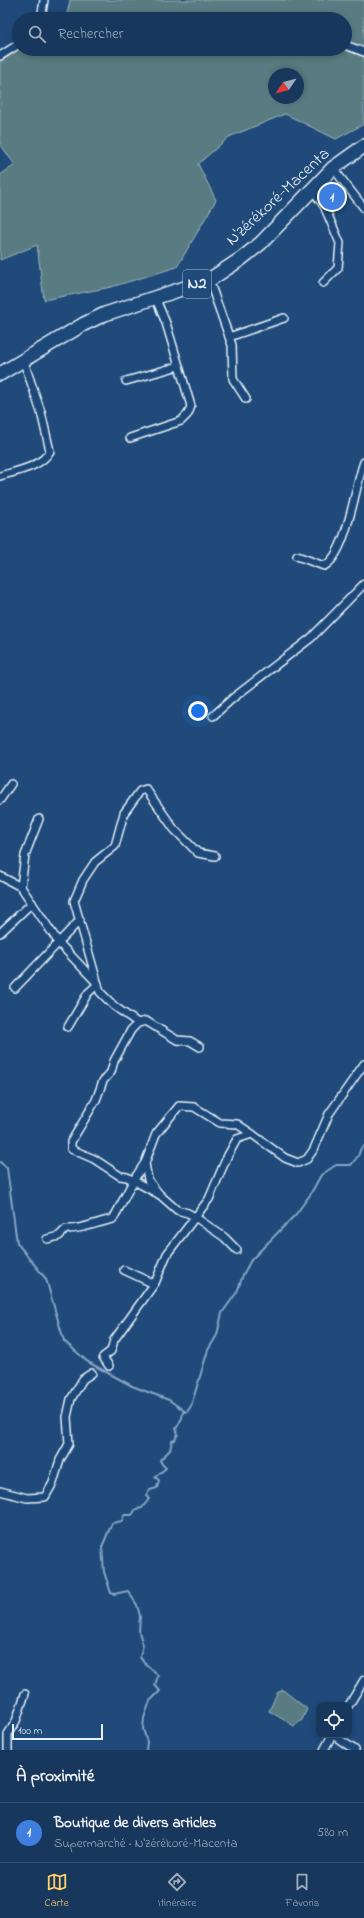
<!DOCTYPE html>
<html lang="fr">
<meta charset="utf-8">
<style>
:root{--surface:#17385c;--page:#244365;--text:#f1f3f6;--muted:#9eacbb;--line:#365272;--accent:#ffd166}
body{margin:0;font-family:"Indie Flower",sans-serif;background:var(--page);color:var(--text)}
.controls{position:absolute;right:12px;bottom:12px;display:grid;overflow:hidden;border-radius:8px;box-shadow:0 2px 6px #0003}
.controls button{width:36px;height:36px;display:grid;place-items:center;padding:0;border:0;border-bottom:1px solid var(--line);background:var(--surface);color:var(--text);font:20px sans-serif}
.compass{position:absolute;left:268px;top:68px;width:36px;height:36px;border-radius:50%;background:var(--surface);box-shadow:0 2px 6px #0003;rotate:235deg}
.scale{position:absolute;left:12px;bottom:10px;width:91px;box-sizing:border-box;padding-left:4px;border:2px solid #e8f1f8;border-top:0;font-size:11px;line-height:14px;white-space:nowrap;color:#e8f1f8;-webkit-text-stroke:3px #1f4a7a;paint-order:stroke}
.you{position:absolute;left:198px;top:711px;width:14px;height:14px;margin:-10px;border:3px solid #fff;border-radius:50%;background:#1a73e8;box-shadow:0 0 0 6px #1a73e833}
.badge{display:grid;place-items:center;width:26px;height:26px;border-radius:50%;background:var(--accent);color:#fff;font-size:13px;font-weight:700}
.pin{position:absolute;translate:-50% -50%;border:2px solid #fff;box-shadow:0 1px 4px #0006}
.list{margin:0;padding:0;list-style:none}
h2{display:flex;justify-content:space-between;align-items:center;height:52px;margin:0;padding:0 16px;font-size:17px}
h2 small{font-size:13px;font-weight:400;color:var(--muted)}
.list li{display:grid;grid-template-columns:26px 1fr auto;gap:12px;align-items:center;box-sizing:border-box;height:60px;padding:0 16px;border-top:1px solid var(--line)}
.list b{display:block;font-size:15px;white-space:nowrap}
.list p{margin:0;font-size:13px;white-space:nowrap;color:var(--muted)}
.list em{font-size:13px;font-style:normal;color:var(--muted)}
.icon{flex:none;width:22px;height:22px;fill:none;stroke:currentColor;stroke-width:2;stroke-linecap:round;stroke-linejoin:round}
.map{position:relative;flex:none;width:364px;height:1750px;overflow:hidden}
.search{position:absolute;background:var(--surface);box-shadow:0 2px 6px #0003;left:12px;right:12px;top:12px;height:44px;display:flex;align-items:center;gap:10px;box-sizing:border-box;padding:0 14px;border-radius:22px;color:var(--muted);font-size:15px}
.sheet{height:112px;background:var(--surface)}
nav{display:flex;justify-content:space-around;align-items:center;box-sizing:border-box;height:56px;border-top:1px solid var(--line);background:var(--surface);font-size:11px;color:var(--muted)}
nav a{display:grid;justify-items:center;gap:2px}
nav .on{color:var(--accent)}
.map>svg:first-child{display:block}
.green{fill:#597c81;stroke:#a0b6bc;fill-rule:evenodd}
.lines{fill:none;stroke-linecap:round;stroke-linejoin:round}
.stream{stroke:#86a5c3;stroke-width:2}
.street-casing{stroke:#e8f1f8;stroke-width:10}
.highway-casing{stroke:#e8f1f8;stroke-width:16}
.street{stroke:#1f4a7a;stroke-width:7}
.highway{stroke:#1f4a7a;stroke-width:13}
.labels{text-anchor:middle;dominant-baseline:central;stroke-width:3.5;stroke-linejoin:round;paint-order:stroke}
.shield{fill:#1f4a7a;stroke:#acbfd2;stroke-width:1}
.shield-label{font-size:16px;font-weight:bold;fill:#e8f1f8}
.street-label{font-size:17px;fill:#e8f1f8;stroke:#1f4a7a}
</style>
<div class="map">
<svg width="364" height="1750" viewBox="0 0 364 1750">
<rect width="100%" height="100%" fill="#1f4a7a"/>
<filter id="ink" filterUnits="userSpaceOnUse"><feTurbulence type="fractalNoise" baseFrequency=".025" numOctaves="2"/><feDisplacementMap in="SourceGraphic" scale="8" xChannelSelector="R" yChannelSelector="G"/><feConvolveMatrix kernelMatrix="1 2 1 2 8 2 1 2 1" color-interpolation-filters="sRGB"/></filter>
<g filter="url(#ink)">
<!-- green -->
<g class="green">
<path d="M 70,0 L 364,0 L 364,124 L 336,139 L 285,114 L 229,137 L 198,164 L 216,200 L 177,267 L 111,287 L 44,300 L 37,245 L 0,260 L 0,175 L 15,165 L 0,144 L 0,62 L 20,49 L 345,49 L 345,19 L 66,19 ZM 274,74 L 298,74 L 298,98 L 274,98 Z"/>
<polygon points="283,1690 307,1709 302,1720 294,1726 269,1711 277,1693"/>
</g>
<g class="lines">
<!-- stream -->
<g class="stream">
<polyline points="0,1162 7,1168 17,1243 46,1279 64,1341 88,1362 132,1386 169,1400 186,1412"/>
<path d="M 146,1750 L 147,1742 L 143,1729 L 144,1718 L 150,1701 L 160,1691 L 155,1685 L 158,1676 C 152,1667 146,1668 140,1657 L 143,1645 L 139,1632 L 140,1616 L 137,1605 L 128,1591 L 114,1594 L 111,1593 L 104,1572 L 102,1547 L 112,1523 L 122,1521 L 124,1515 L 132,1515 L 136,1509 L 142,1508 L 149,1499 L 146,1496 L 150,1490 L 157,1488 L 159,1480 L 155,1477 L 166,1468 L 162,1464 L 160,1460 L 170,1450 L 172,1441 L 175,1440 L 178,1434 L 176,1429 L 182,1418 L 183,1412 L 187,1412 L 191,1406 L 208,1350 L 217,1335 L 222,1313 L 237,1292 L 243,1275 L 251,1260 L 296,1214 L 310,1195 L 321,1175 L 336,1165 L 351,1165 L 358,1156 L 361,1148 L 364,1146"/>
</g>
<!-- street casing -->
<g class="street-casing">
<g id="street">
<polyline points="41,19 44,0"/>
<polyline points="345,45 364,52"/>
<polyline points="0,56 19,44"/>
<polyline points="333,168 364,208"/>
<polyline points="312,189 324,206 340,243 338,268 323,283"/>
<polyline points="209,280 232,345 233,379 246,399"/>
<polyline points="229,337 284,318"/>
<polyline points="126,381 179,366"/>
<polyline points="130,438 181,421 188,414 191,406 166,323 155,297"/>
<path d="M 0,476 C 17,471 41,467 50,451 L 41,412 L 23,359"/>
<path d="M 297,556 L 324,566 C 347,555 355,485 364,462"/>
<polyline points="213,716 233,698 311,638 364,584"/>
<polyline points="0,800 11,784"/>
<polyline points="39,819 25,855 21,887 59,943 98,984 88,993 68,1027"/>
<polyline points="0,876 21,887"/>
<polyline points="0,933 32,903"/>
<polyline points="15,988 80,920"/>
<polyline points="138,1023 114,1006 100,992 74,901 83,880 95,862 115,846 124,813 140,791 146,789 174,829 198,853 215,856"/>
<polyline points="160,1195 127,1177 120,1176 94,1159 71,1149 71,1142 96,1100 103,1081 111,1072 114,1061 131,1030 138,1023 146,1021 177,1040 190,1041 200,1047"/>
<path d="M 47,1239 L 59,1236 L 66,1229 C 82,1230 97,1222 113,1219 C 124,1200 132,1180 145,1163"/>
<polyline points="237,1250 224,1237 195,1217 188,1213 177,1210 160,1195 148,1180 145,1163 156,1134 179,1106 194,1107 220,1123 237,1124 252,1134"/>
<polyline points="124,1270 154,1284"/>
<polyline points="109,1366 103,1357 111,1351 114,1340 155,1283 167,1254 209,1199 227,1157 237,1139 252,1134 285,1158 298,1163 307,1159 314,1149 329,1114 364,1064"/>
<polyline points="0,1491 27,1498 45,1497 53,1483 60,1460 69,1444 67,1417 71,1399 83,1379 92,1373"/>
<polyline points="349,1705 364,1680"/>
<polyline points="333,1735 355,1750"/>
<polyline points="8,1750 8,1734 16,1721 25,1694"/>
<polyline points="324,1750 332,1735"/>
</g>
</g>
<!-- highway casing -->
<g class="highway-casing">
<polyline id="highway" points="0,374 84,324 105,314 209,280 241,259 261,243 333,168 364,146"/>
</g>
<!-- street -->
<use href="#street" class="street"/>
<!-- highway -->
<use href="#highway" class="highway"/>
</g>
</g>
<g class="labels">
<!-- shield labels -->
<rect class="shield" x="183" y="270" width="28" height="28" rx="3"/>
<g class="shield-label">
<text x="197" y="284">N2</text>
</g>
<!-- street labels -->
<g class="street-label">
<text transform="translate(278 197) rotate(-43)">N'zérékoré-Macenta</text>
</g>
</g>
</svg>
<div class="controls">
<button><svg class="icon" aria-label="locate" viewBox="0 0 24 24"><circle cx="12" cy="12" r="6"/><path d="M12 2v4M12 18v4M2 12h4M18 12h4"/></svg></button>
</div>
<svg class="compass" viewBox="-18 -18 36 36"><path d="M0-13l5 13h-10z" fill="#e53935"/><path d="M0 13l5-13h-10z" fill="#9eacbb"/></svg>
<div class="scale">100 m</div>
<div class="you"></div>
<div class="pin badge" style="left:332px;top:197px;background:#3f7fe0">1</div>
<div class="search"><svg class="icon" aria-label="search" viewBox="0 0 24 24"><circle cx="10" cy="10" r="6"/><path d="M15 15l6 6"/></svg>Rechercher</div>
</div>
<section class="sheet">
<h2>À proximité<small></small></h2>
<ul class="list">
<li><span class="badge" style="background:#3f7fe0">1</span><div><b>Boutique de divers articles</b><p>Supermarché · N'zérékoré-Macenta</p></div><em>580 m</em></li>
</ul>
</section>
<nav>
<a class="on"><svg class="icon" aria-label="map" viewBox="0 0 24 24"><path d="M3 6l6-2 6 2 6-2v14l-6 2-6-2-6 2zM9 4v14M15 6v14"/></svg>Carte</a>
<a><svg class="icon" aria-label="directions" viewBox="0 0 24 24"><path d="M12 3l9 9-9 9-9-9zM9 14v-3h6M13 9l2 2-2 2"/></svg>Itinéraire</a>
<a><svg class="icon" aria-label="saved" viewBox="0 0 24 24"><path d="M7 4h10v16l-5-4-5 4z"/></svg>Favoris</a>
</nav>
